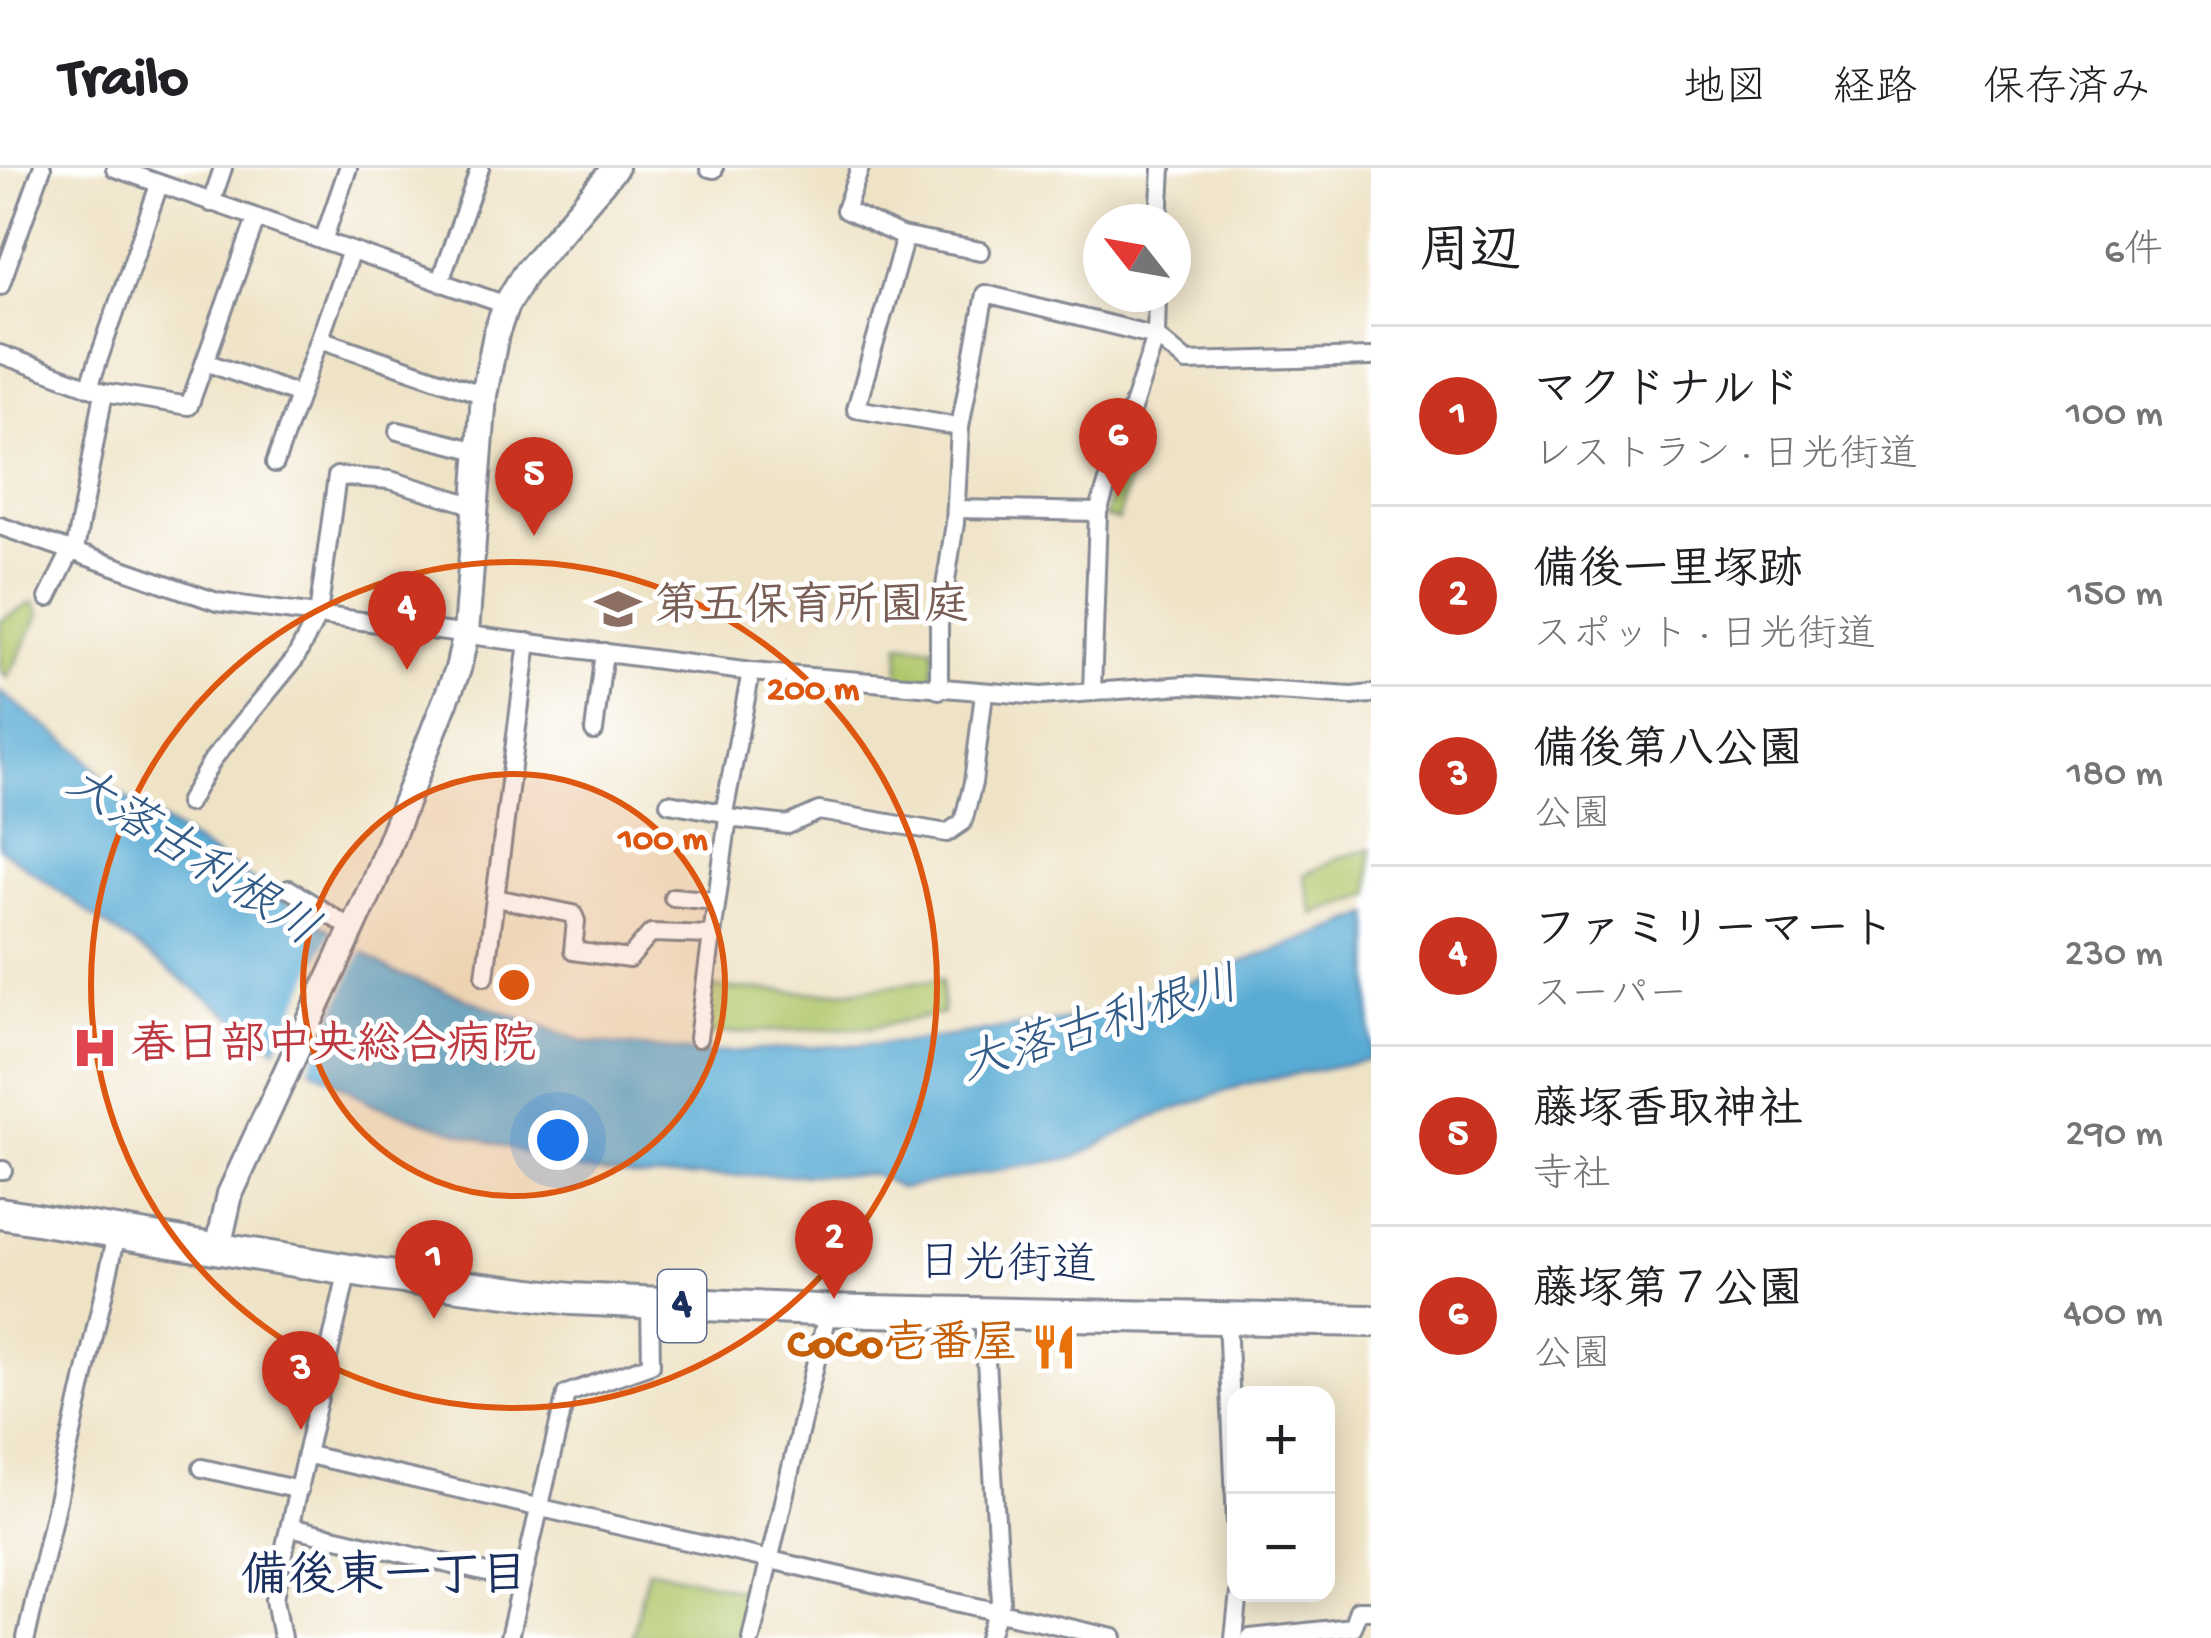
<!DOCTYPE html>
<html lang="ja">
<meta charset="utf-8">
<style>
:root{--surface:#fff;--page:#f6f6f6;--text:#202124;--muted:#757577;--line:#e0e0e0;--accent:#c8321e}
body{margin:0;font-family:"Gochi Hand","Klee One",sans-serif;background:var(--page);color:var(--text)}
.controls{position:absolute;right:36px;bottom:36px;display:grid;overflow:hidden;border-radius:24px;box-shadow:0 6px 30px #0003}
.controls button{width:108px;height:108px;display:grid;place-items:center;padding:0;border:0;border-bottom:3px solid var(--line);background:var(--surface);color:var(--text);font:60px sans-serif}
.compass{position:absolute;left:1083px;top:36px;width:108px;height:108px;border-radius:50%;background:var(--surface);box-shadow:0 6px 30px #0003;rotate:301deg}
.you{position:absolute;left:558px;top:972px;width:42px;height:42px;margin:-30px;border:9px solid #fff;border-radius:50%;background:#1a73e8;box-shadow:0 0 0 18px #1a73e833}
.badge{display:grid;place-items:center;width:78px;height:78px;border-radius:50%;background:var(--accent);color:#fff;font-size:39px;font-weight:700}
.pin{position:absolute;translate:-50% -99px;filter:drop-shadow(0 3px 6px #0008)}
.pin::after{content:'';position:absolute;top:63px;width:42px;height:36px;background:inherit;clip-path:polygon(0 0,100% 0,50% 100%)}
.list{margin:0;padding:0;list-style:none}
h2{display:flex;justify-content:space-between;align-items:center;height:156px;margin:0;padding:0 48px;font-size:51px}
h2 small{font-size:39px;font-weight:400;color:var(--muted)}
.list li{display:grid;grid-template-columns:78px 1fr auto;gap:36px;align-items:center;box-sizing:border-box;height:180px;padding:0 48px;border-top:3px solid var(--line)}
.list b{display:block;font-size:45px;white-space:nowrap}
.list p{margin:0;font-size:39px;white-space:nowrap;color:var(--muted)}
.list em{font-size:39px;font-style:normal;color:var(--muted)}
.map{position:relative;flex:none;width:1371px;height:1470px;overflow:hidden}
header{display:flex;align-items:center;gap:72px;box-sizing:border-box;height:168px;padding:0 60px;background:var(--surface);border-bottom:3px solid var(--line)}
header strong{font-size:57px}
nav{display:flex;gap:66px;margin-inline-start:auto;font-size:42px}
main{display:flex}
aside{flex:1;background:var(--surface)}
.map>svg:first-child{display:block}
.green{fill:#b1c76c;stroke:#667b65;stroke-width:3}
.water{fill:#59abd4;stroke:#3a6d99;stroke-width:3}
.pier{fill:#efe3c6}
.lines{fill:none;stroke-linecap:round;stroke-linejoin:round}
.street-casing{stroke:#858992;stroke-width:22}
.secondary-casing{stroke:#858992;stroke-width:30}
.highway-casing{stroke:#858992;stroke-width:36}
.street{stroke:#fff;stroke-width:16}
.secondary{stroke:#fff;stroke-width:24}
.highway{stroke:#fff;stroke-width:30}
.ring{fill:none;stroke:#de5710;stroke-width:6}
.labels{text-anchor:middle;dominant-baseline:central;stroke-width:10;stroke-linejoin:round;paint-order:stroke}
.shield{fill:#fff;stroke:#5f6d8e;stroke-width:3}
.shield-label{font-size:42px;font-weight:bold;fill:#1b2f5e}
.education-label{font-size:45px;font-weight:bold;fill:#785e54;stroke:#fff;text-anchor:start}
.health-label{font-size:45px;font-weight:bold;fill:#be3a42;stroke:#fff;text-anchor:start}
.street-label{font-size:45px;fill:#1b2f5e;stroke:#fff}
.food-label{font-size:45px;font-weight:bold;fill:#c56008;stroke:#fff;text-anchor:end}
.water-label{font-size:48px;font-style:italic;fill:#315a87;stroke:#fff}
.neighbourhood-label{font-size:48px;font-weight:bold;fill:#1b2f5e;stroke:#fff}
.centre{fill:#de5710;stroke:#fff;stroke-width:6}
.ring-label{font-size:36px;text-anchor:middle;font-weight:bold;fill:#de5710;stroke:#fff;stroke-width:10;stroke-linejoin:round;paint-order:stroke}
</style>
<header>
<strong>Trailo</strong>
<nav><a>地図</a><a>経路</a><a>保存済み</a></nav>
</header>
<main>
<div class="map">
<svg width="1371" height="1470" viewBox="0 0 1371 1470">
<rect width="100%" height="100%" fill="#fff"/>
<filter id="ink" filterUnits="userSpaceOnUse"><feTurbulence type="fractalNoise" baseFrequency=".00833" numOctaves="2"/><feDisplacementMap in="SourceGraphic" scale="24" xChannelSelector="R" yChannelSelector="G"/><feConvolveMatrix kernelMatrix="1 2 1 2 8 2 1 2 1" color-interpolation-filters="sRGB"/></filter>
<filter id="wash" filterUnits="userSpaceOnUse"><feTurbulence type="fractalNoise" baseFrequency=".004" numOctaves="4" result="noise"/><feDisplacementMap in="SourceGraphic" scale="48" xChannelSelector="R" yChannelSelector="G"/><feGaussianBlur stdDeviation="2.7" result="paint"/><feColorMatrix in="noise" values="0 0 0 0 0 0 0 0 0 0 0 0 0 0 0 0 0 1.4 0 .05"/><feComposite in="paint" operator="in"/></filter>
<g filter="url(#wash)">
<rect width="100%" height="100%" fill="#efe3c6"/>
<!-- green -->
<g class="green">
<polygon points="1123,288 1134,291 1118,352 1105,350"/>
<polygon points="33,434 40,445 8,510 0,503 0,453"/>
<polygon points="900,476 934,479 933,511 898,512"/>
<polygon points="1371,681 1371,726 1313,746 1304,707 1337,690"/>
<polygon points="942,811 943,846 871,859 705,866 711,820 826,825"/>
<polygon points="648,1400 754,1425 743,1470 631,1470"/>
</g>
<!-- water -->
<polygon class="water" points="0,524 81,584 110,619 393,804 585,874 709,885 907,874 1101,847 1371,746 1371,891 1246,916 1146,952 1076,989 901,1020 873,1006 642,1009 575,1001 375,937 269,875 0,680"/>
<!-- pier -->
<polygon class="pier" points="332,760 364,778 307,905 275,886"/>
</g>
<g filter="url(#ink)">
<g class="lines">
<!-- street casing -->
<g class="street-casing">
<g id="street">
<polyline points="115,0 506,137"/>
<polyline points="709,0 714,1"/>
<polyline points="860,0 845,42 901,68 903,76 856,241 960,259"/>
<polyline points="211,35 223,0"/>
<polyline points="1159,54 1162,0"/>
<polyline points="901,68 981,83"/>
<polyline points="323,73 348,0"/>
<polyline points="440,113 480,0"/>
<polyline points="0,118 42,0"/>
<polyline points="320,171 484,227"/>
<polyline points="0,186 104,224 189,238 256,51"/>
<polyline points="205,194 299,227"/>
<polyline points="89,219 159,17"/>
<polyline points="398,263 479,283"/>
<polyline points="275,295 351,83"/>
<polyline points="956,341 1098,344"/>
<polyline points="0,358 217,434 751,504 1041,528 1185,517 1352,528 1371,526"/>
<polyline points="75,382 104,224"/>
<polyline points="48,430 72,381"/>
<polyline points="939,522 939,457 955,355 960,259 985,126 1156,168 1187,194 1371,189"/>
<polyline points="1092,524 1098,344 1156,168 1157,126"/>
<polyline points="594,563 604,484"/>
<polyline points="188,635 213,591 295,491 318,447 337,308 390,312 476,338"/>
<polyline points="669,635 724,645"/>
<polyline points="728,650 788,657 819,643 947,665 963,654 973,615 984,525"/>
<polyline points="289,721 352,761"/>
<polyline points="673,729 716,733"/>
<polyline points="496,730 573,746 576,753 573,783 629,791 651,765 712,767"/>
<polyline points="485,808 528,474"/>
<polyline points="698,870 728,650 724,645 751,504"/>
<polyline points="0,1002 3,1002"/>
<polyline points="983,1145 1001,1433 989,1470"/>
<polyline points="1227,1150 1236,1356"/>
<polyline points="308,1287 1114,1470"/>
<polyline points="202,1300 299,1322"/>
<polyline points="290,1359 521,1413"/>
<polyline points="26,1470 117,1066"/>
<polyline points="282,1470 275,1431 280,1400 348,1102"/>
<polyline points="509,1470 566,1226 651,1196 650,1137"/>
<polyline points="751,1470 828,1142"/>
<polyline points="1234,1470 1239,1425"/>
<polyline points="1250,1470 1352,1459 1358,1442 1371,1442"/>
</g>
</g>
<!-- secondary casing -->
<g class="secondary-casing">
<polyline id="secondary" points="218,1080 230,1026 373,716 458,501 466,465 484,227 496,166 506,137 525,105 615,0"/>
</g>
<!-- highway casing -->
<g class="highway-casing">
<polyline id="highway" points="0,1045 380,1107 571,1131 819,1142 1371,1153"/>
</g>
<!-- street -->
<use href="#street" class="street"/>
<!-- secondary -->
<use href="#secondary" class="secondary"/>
<!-- highway -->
<use href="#highway" class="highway"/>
</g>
</g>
<!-- distance rings -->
<circle cx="514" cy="817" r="211" fill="#de5710" fill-opacity=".12"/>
<g class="ring">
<circle cx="514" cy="817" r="211"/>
<circle cx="514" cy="817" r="423"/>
</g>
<!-- icons -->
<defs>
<g id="school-bare" transform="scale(3.6)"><path d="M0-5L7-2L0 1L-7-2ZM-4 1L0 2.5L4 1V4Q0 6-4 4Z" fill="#8d6e63" stroke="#fff" stroke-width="2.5" paint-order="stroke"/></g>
<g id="hospital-bare" transform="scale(3.6)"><path d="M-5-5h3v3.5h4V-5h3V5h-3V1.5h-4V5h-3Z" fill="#e0444e" stroke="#fff" stroke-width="2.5" paint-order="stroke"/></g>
<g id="restaurant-bare" transform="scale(3.6)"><path d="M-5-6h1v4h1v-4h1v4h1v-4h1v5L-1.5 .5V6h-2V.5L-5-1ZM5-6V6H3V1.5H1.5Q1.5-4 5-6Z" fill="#e8710a" stroke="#fff" stroke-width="2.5" paint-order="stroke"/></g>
</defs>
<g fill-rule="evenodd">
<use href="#school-bare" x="618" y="441"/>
<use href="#hospital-bare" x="95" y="880"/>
<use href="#restaurant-bare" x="1054" y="1179"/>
</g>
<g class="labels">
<!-- shield labels -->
<rect class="shield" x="658" y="1102" width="48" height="72" rx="9"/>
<g class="shield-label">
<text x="682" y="1138">4</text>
</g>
<!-- education labels -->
<g class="education-label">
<text x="654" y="441">第五保育所園庭</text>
</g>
<!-- health labels -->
<g class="health-label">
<text x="131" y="880">春日部中央総合病院</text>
</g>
<!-- street labels -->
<g class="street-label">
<text transform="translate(1007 1100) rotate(1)">日光街道</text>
</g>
<!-- food labels -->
<g class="food-label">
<text x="1018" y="1179">CoCo壱番屋</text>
</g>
<!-- water labels -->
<g class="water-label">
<text transform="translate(190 692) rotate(33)">大落古利根川</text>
<text transform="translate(1101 861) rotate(-17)">大落古利根川</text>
</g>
<!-- neighbourhood labels -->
<g class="neighbourhood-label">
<text x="384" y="1412">備後東一丁目</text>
</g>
</g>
<circle cx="514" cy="817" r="18" class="centre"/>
<g class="ring-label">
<text x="813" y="530">200 m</text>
<text x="663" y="680">100 m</text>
</g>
</svg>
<div class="controls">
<button>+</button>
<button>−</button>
</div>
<svg class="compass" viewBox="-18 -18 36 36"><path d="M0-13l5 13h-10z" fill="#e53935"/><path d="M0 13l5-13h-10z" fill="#757577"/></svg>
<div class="you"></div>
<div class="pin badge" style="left:434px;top:1151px">1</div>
<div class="pin badge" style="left:834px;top:1131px">2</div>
<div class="pin badge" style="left:301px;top:1262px">3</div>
<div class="pin badge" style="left:407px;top:502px">4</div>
<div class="pin badge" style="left:534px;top:368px">5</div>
<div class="pin badge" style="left:1118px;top:329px">6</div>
</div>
<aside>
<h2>周辺<small>6件</small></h2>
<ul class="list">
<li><span class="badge">1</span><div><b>マクドナルド</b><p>レストラン · 日光街道</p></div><em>100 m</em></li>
<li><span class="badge">2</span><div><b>備後一里塚跡</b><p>スポット · 日光街道</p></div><em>150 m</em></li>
<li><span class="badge">3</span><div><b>備後第八公園</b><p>公園</p></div><em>180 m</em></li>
<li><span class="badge">4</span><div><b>ファミリーマート</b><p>スーパー</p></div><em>230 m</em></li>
<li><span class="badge">5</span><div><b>藤塚香取神社</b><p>寺社</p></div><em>290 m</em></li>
<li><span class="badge">6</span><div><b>藤塚第７公園</b><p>公園</p></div><em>400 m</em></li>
</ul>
</aside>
</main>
